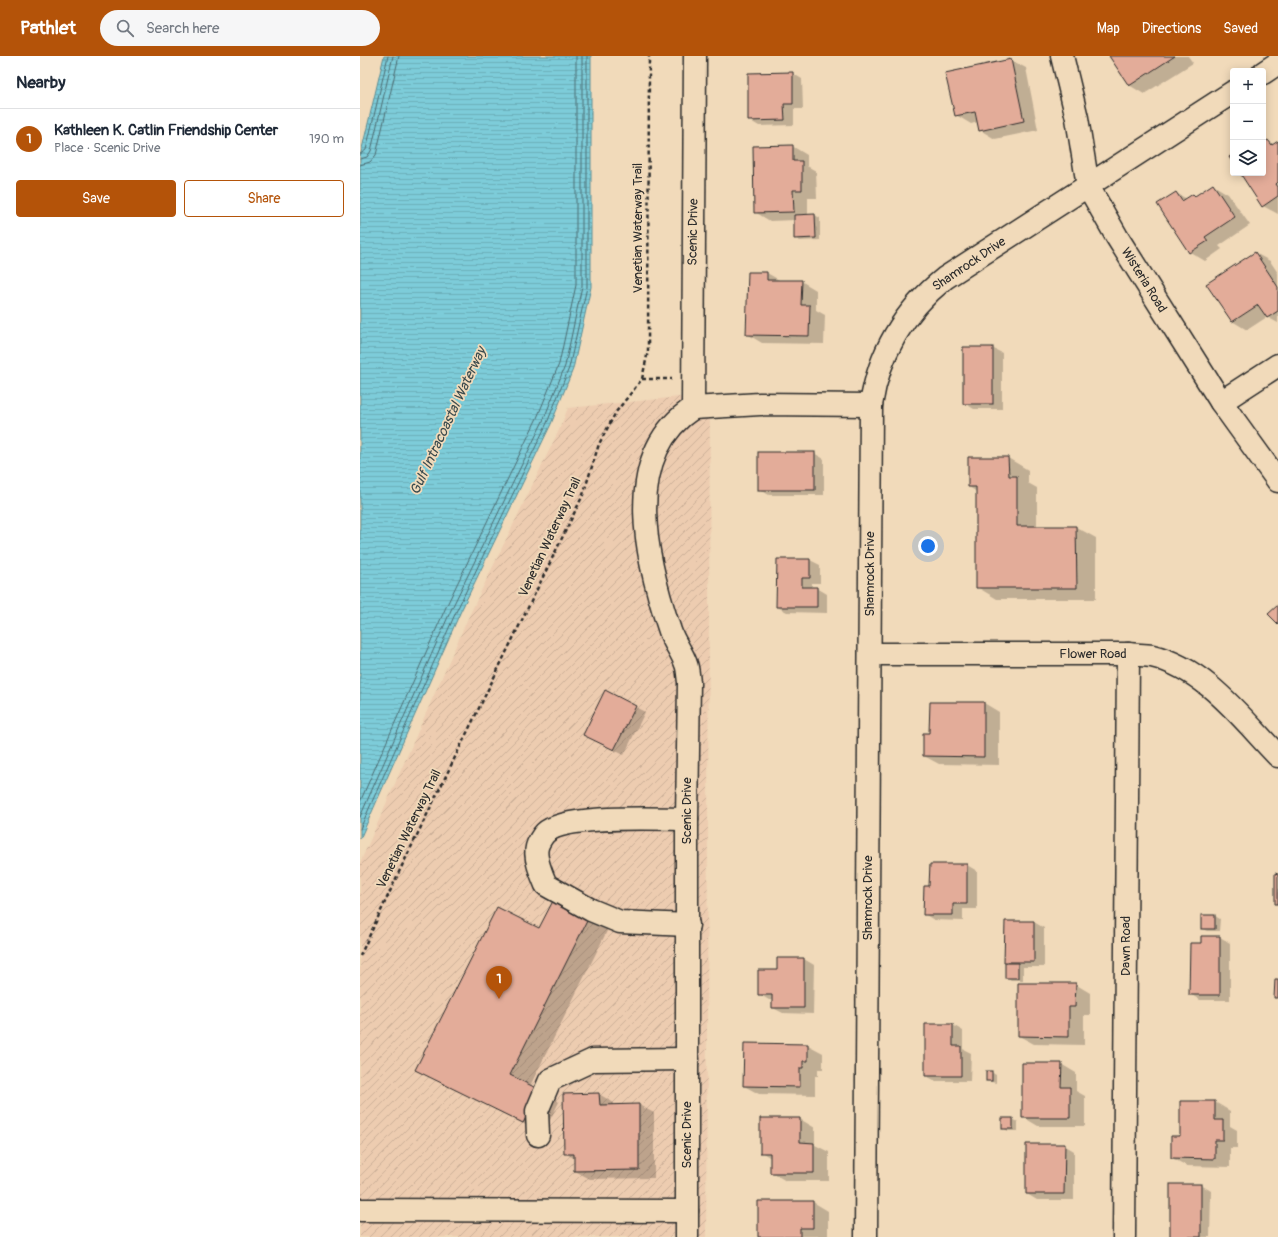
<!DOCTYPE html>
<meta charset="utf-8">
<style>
:root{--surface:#fff;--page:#f6f6f7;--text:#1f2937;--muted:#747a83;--line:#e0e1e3;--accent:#b45309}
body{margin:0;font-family:Pangolin,sans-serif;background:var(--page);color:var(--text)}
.controls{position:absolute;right:12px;top:12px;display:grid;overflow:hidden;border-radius:4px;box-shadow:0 2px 10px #0003}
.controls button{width:36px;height:36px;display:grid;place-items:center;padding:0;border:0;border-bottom:1px solid var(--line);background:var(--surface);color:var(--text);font:20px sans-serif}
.you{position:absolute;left:568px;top:490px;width:14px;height:14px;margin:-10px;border:3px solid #fff;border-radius:50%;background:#1a73e8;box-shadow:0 0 0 6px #1a73e833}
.badge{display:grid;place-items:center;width:26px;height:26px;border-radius:50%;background:var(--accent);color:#fff;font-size:13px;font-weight:700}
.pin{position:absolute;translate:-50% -33px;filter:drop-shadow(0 1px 2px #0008)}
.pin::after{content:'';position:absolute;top:21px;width:14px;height:12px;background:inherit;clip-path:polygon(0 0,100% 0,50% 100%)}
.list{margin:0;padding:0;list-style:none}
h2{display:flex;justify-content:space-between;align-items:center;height:52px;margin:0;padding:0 16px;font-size:17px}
h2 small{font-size:13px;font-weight:400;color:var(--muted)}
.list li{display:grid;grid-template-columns:26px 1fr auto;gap:12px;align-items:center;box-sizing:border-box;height:60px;padding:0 16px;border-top:1px solid var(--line)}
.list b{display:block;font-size:15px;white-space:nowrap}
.list p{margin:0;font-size:13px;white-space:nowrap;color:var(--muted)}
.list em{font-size:13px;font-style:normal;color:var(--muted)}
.actions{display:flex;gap:8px;padding:12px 16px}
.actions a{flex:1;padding:9px 0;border:1px solid var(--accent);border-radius:4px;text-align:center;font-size:14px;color:var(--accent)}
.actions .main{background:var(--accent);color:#fff}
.icon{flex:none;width:22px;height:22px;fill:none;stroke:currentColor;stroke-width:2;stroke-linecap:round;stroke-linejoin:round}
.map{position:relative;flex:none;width:918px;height:1181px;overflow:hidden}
header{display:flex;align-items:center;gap:24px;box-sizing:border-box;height:56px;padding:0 20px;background:var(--accent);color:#fff}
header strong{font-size:19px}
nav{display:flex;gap:22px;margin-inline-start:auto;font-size:14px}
.search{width:280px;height:36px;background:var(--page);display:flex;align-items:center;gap:10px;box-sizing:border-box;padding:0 14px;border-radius:22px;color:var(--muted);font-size:15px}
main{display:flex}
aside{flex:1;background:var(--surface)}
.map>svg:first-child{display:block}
.industrial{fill:url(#industrial-furrows)}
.water{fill:url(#water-rules);stroke:#5c8c93}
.shadow{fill:#0003}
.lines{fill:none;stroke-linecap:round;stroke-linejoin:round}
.shore{stroke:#4c6b71;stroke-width:1}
.building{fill:#e3ac99;stroke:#2b2b2b}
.minor-casing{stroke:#2b2b2b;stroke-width:25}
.path{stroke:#2b2b2b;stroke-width:2.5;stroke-dasharray:4 3;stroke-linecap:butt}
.minor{stroke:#f1daba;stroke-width:22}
.labels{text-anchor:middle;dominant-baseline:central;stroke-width:3.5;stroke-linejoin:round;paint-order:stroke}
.street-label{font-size:13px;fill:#2b2b2b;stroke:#f1daba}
.water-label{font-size:14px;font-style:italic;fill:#3b4b4e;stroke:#f1daba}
</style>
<header>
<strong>Pathlet</strong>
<div class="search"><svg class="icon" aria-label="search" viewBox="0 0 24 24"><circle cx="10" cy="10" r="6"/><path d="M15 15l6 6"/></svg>Search here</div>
<nav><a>Map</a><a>Directions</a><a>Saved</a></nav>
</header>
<main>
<aside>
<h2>Nearby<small></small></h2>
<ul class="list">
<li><span class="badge">1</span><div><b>Kathleen K. Catlin Friendship Center</b><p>Place · Scenic Drive</p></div><em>190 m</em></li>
</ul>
<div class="actions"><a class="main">Save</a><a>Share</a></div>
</aside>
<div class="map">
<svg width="918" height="1181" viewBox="0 0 918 1181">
<defs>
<pattern id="industrial-furrows" width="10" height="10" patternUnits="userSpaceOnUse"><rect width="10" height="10" fill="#edccb0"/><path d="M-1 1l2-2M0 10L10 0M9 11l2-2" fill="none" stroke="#cbaf98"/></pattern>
<pattern id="water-rules" width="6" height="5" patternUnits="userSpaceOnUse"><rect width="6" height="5" fill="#7dccd9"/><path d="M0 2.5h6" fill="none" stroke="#6cafba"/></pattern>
</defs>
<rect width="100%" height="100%" fill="#f1daba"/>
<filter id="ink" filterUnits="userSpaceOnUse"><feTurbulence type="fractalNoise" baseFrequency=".025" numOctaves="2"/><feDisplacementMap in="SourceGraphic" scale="8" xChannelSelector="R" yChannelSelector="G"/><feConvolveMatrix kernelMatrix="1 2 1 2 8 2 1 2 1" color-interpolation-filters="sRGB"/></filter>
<g filter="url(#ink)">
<!-- industrial -->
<polygon class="industrial" points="350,338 346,1181 0,1181 0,807 108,562 199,374 208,352"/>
<!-- water -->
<polygon class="water" points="24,0 231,0 231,231 213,313 191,368 100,557 0,783 0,101"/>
<!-- shadow -->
<g class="shadow">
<polygon points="750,0 828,0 833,7 784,38 769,29"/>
<polygon points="651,4 666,12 678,74 635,83 620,74 618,66 611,68 596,59 586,18"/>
<polygon points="432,17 442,23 443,53 434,53 434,69 399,70 389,64"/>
<polygon points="908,85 915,89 918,86 918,158 903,150 881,117 903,117 903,88"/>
<polygon points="432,90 447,99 447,110 456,115 457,142 448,142 448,159 455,159 460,162 460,184 440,185 435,182 435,164 410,165 395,156"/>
<polygon points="853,129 868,138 890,169 859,190 862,193 845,205 830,196 816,137 827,143 836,141"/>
<polygon points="895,197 910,205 918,217 918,267 907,261 887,274 872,265"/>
<polygon points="389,217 407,217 421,225 441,225 456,234 456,254 465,259 464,288 402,287 387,278"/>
<polygon points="632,292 642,297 642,353 614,353 604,347"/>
<polygon points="454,397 464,403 464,439 409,439 399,433"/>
<polygon points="648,402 668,414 668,427 677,432 677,471 716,471 736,482 736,543 637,543 617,531 617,436 609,431"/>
<polygon points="450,504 460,509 460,527 452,527 452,532 457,532 467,538 467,557 427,556 417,551"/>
<polygon points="571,647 624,647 639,656 639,709 579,708 564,700 570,678"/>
<polygon points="275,651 285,656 264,699 234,684"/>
<polygon points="571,809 607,809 617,815 617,853 603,853 603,865 574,864 564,858 570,831"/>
<polygon points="194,845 248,873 170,1030 199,1046 183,1078 57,1013 180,873"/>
<polygon points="842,860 855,860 860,863 859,875 847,875 842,873"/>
<polygon points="674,866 684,872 684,911 663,911 663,924 651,924 646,921 650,908 645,905"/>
<polygon points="860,881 870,887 870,944 840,944 830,938"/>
<polygon points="444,903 454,909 453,958 423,957 413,952 413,944 409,944 399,938 418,915"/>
<polygon points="715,928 730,937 730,959 724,959 724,989 674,988 659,980"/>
<polygon points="566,969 593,969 603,975 603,993 611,997 610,1025 576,1025 566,1020"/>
<polygon points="448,989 463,997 463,1013 458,1013 458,1020 455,1020 455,1039 399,1038 384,1030"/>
<polygon points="701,1008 716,1017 716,1035 725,1040 725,1070 678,1070 663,1061"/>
<polygon points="631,1016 636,1019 636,1027 627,1025"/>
<polygon points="239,1038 254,1047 254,1049 279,1049 294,1057 294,1122 230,1123 215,1115 215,1103 205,1097 204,1039"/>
<polygon points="821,1046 855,1046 870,1055 870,1070 877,1074 877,1092 870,1092 870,1111 827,1110 812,1102 821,1081"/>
<polygon points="401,1063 440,1063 455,1072 455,1089 469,1096 469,1125 426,1125 411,1116 411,1102 401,1096"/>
<polygon points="643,1063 653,1063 658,1066 658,1075 648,1075 643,1072"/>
<polygon points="704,1089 714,1095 714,1144 677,1144 667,1138"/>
<polygon points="841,1129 851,1135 850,1181 811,1181"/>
<polygon points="399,1146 453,1146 468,1155 468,1180 399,1181"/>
</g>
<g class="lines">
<!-- shore -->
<g class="shore">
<polyline points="0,98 6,94 28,0"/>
<polyline points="0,103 7,101 11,95 33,0"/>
<polyline points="0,109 10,106 16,99 39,0"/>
<polyline points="0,746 86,551 177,362 199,308 216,229 216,0"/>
<polyline points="0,761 91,554 183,365 205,310 222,230 222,0"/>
<polyline points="0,773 96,556 187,367 209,312 227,231 227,0"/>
</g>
</g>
<!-- building -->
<g class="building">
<polygon points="749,0 815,0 769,30"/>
<polygon points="651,3 664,65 619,75 615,56 595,60 585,17"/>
<polygon points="433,16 433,48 424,48 425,64 388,65 388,17"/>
<polygon points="908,84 912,89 918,85 918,126 916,128 918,131 918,140 902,151 880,117 903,117 903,87"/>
<polygon points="433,89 433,105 442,105 442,134 433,134 434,156 394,157 393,90"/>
<polygon points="873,98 873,107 869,101"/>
<polygon points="853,128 875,161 845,181 848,185 829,197 797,148 816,136 822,145 833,138 835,140"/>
<polygon points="455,158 456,182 434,183 434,159"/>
<polygon points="895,196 918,231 918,255 907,262 898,249 872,266 846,228"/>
<polygon points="388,216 407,216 407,224 442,224 441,249 450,249 449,280 386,279"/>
<rect x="603" y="291" width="30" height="57"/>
<rect x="398" y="396" width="57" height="38"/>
<polygon points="608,401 648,401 649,420 657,420 657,470 716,470 717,532 616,532 616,431 608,431"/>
<polygon points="417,503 450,503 450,522 442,522 442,531 457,531 457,551 416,551"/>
<polygon points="918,549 918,568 908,558"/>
<polygon points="245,634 276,650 254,694 223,679"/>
<polygon points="570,646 624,646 624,701 563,700 563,677 569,677"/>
<polygon points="570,808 607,808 607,848 593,848 593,859 563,859 564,830 569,830"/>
<polygon points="915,817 918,818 918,848 915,848"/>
<polygon points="194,843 229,861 150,1019 180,1034 163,1067 55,1014 137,851 179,872"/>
<rect x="841" y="859" width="14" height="14"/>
<polygon points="645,865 674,865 674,906 644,906"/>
<polygon points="841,880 860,880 860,939 829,939 830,887 841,887"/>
<polygon points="417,902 444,902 444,952 412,952 412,939 398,939 398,914 417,914"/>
<rect x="645" y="907" width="13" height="15"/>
<polygon points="915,923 918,923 918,942 914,942"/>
<polygon points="658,927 716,927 715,951 709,951 709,981 658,980"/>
<polygon points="565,968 593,968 593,990 601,990 601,1020 565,1020"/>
<polygon points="384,987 448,988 448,1005 443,1005 443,1012 440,1012 440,1031 383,1030"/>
<polygon points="662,1007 702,1007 701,1031 710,1031 710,1062 662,1062"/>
<rect x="626" y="1015" width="6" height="10"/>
<polygon points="239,1037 240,1049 279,1048 279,1114 214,1115 214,1098 204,1098 203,1038"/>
<polygon points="820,1045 855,1045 855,1064 863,1064 863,1084 855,1084 855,1103 811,1102 811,1080 820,1080"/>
<polygon points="400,1062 440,1062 440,1086 454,1087 454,1117 410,1117 410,1097 400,1097"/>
<rect x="642" y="1062" width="11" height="11"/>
<polygon points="666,1088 705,1088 704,1138 666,1138"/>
<rect x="810" y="1128" width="31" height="53"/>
<polygon points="398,1145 453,1145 453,1172 440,1172 440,1181 398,1181"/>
</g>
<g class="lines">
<!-- minor casing -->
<g class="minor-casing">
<g id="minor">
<polyline points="702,0 717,62 728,130 757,181 861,346 918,425"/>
<polyline points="903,17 918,7"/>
<polyline points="861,346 918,309"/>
<polyline points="333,352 400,348 511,349"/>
<path d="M 510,598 L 768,598 C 776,599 784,599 792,600 C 846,613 882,663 918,700"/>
<path d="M 327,763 C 297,763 205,758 185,777 C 182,780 178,787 177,791 C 174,802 182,819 186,829 L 231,854 L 260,866 L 328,869"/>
<polyline points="178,1079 177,1055 190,1024 233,1004 328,1003"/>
<polyline points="0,1154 327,1155"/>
<path d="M 327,1181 L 327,763 L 329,626 C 328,620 328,613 326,608 C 322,596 314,587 310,575 C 287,507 259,400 333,352 L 335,0"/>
<path d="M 506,1181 L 511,349 C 519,296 544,255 585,222 L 873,36"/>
<polyline points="764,1181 768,598"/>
</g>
</g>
<!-- path -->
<g class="path">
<polyline points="282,323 312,323"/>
<polyline points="0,900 39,816 223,439 239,388 256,356 282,323 288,295 289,0"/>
</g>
<!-- minor -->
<use href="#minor" class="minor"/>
</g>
</g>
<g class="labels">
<!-- street labels -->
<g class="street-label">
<text transform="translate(278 172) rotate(-90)">Venetian Waterway Trail</text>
<text transform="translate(333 176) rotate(-89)">Scenic Drive</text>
<text transform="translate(609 208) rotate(-34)">Shamrock Drive</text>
<text transform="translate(784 224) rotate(58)">Wisteria Road</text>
<text transform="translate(190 481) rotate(-65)">Venetian Waterway Trail</text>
<text transform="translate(510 518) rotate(-90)">Shamrock Drive</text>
<text x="733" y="598">Flower Road</text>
<text transform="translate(327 755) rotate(-90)">Scenic Drive</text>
<text transform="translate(49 773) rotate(-64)">Venetian Waterway Trail</text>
<text transform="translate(508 842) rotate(-90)">Shamrock Drive</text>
<text transform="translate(766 890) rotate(-90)">Dawn Road</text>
<text transform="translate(327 1079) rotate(-90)">Scenic Drive</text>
</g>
<!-- water labels -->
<g class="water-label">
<text transform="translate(88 365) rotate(-65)">Gulf Intracoastal Waterway</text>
</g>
</g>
</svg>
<div class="controls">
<button>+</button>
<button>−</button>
<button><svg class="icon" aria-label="layers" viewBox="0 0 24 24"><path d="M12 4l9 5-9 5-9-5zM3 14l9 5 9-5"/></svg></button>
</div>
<div class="you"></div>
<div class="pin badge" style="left:139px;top:943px">1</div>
</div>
</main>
